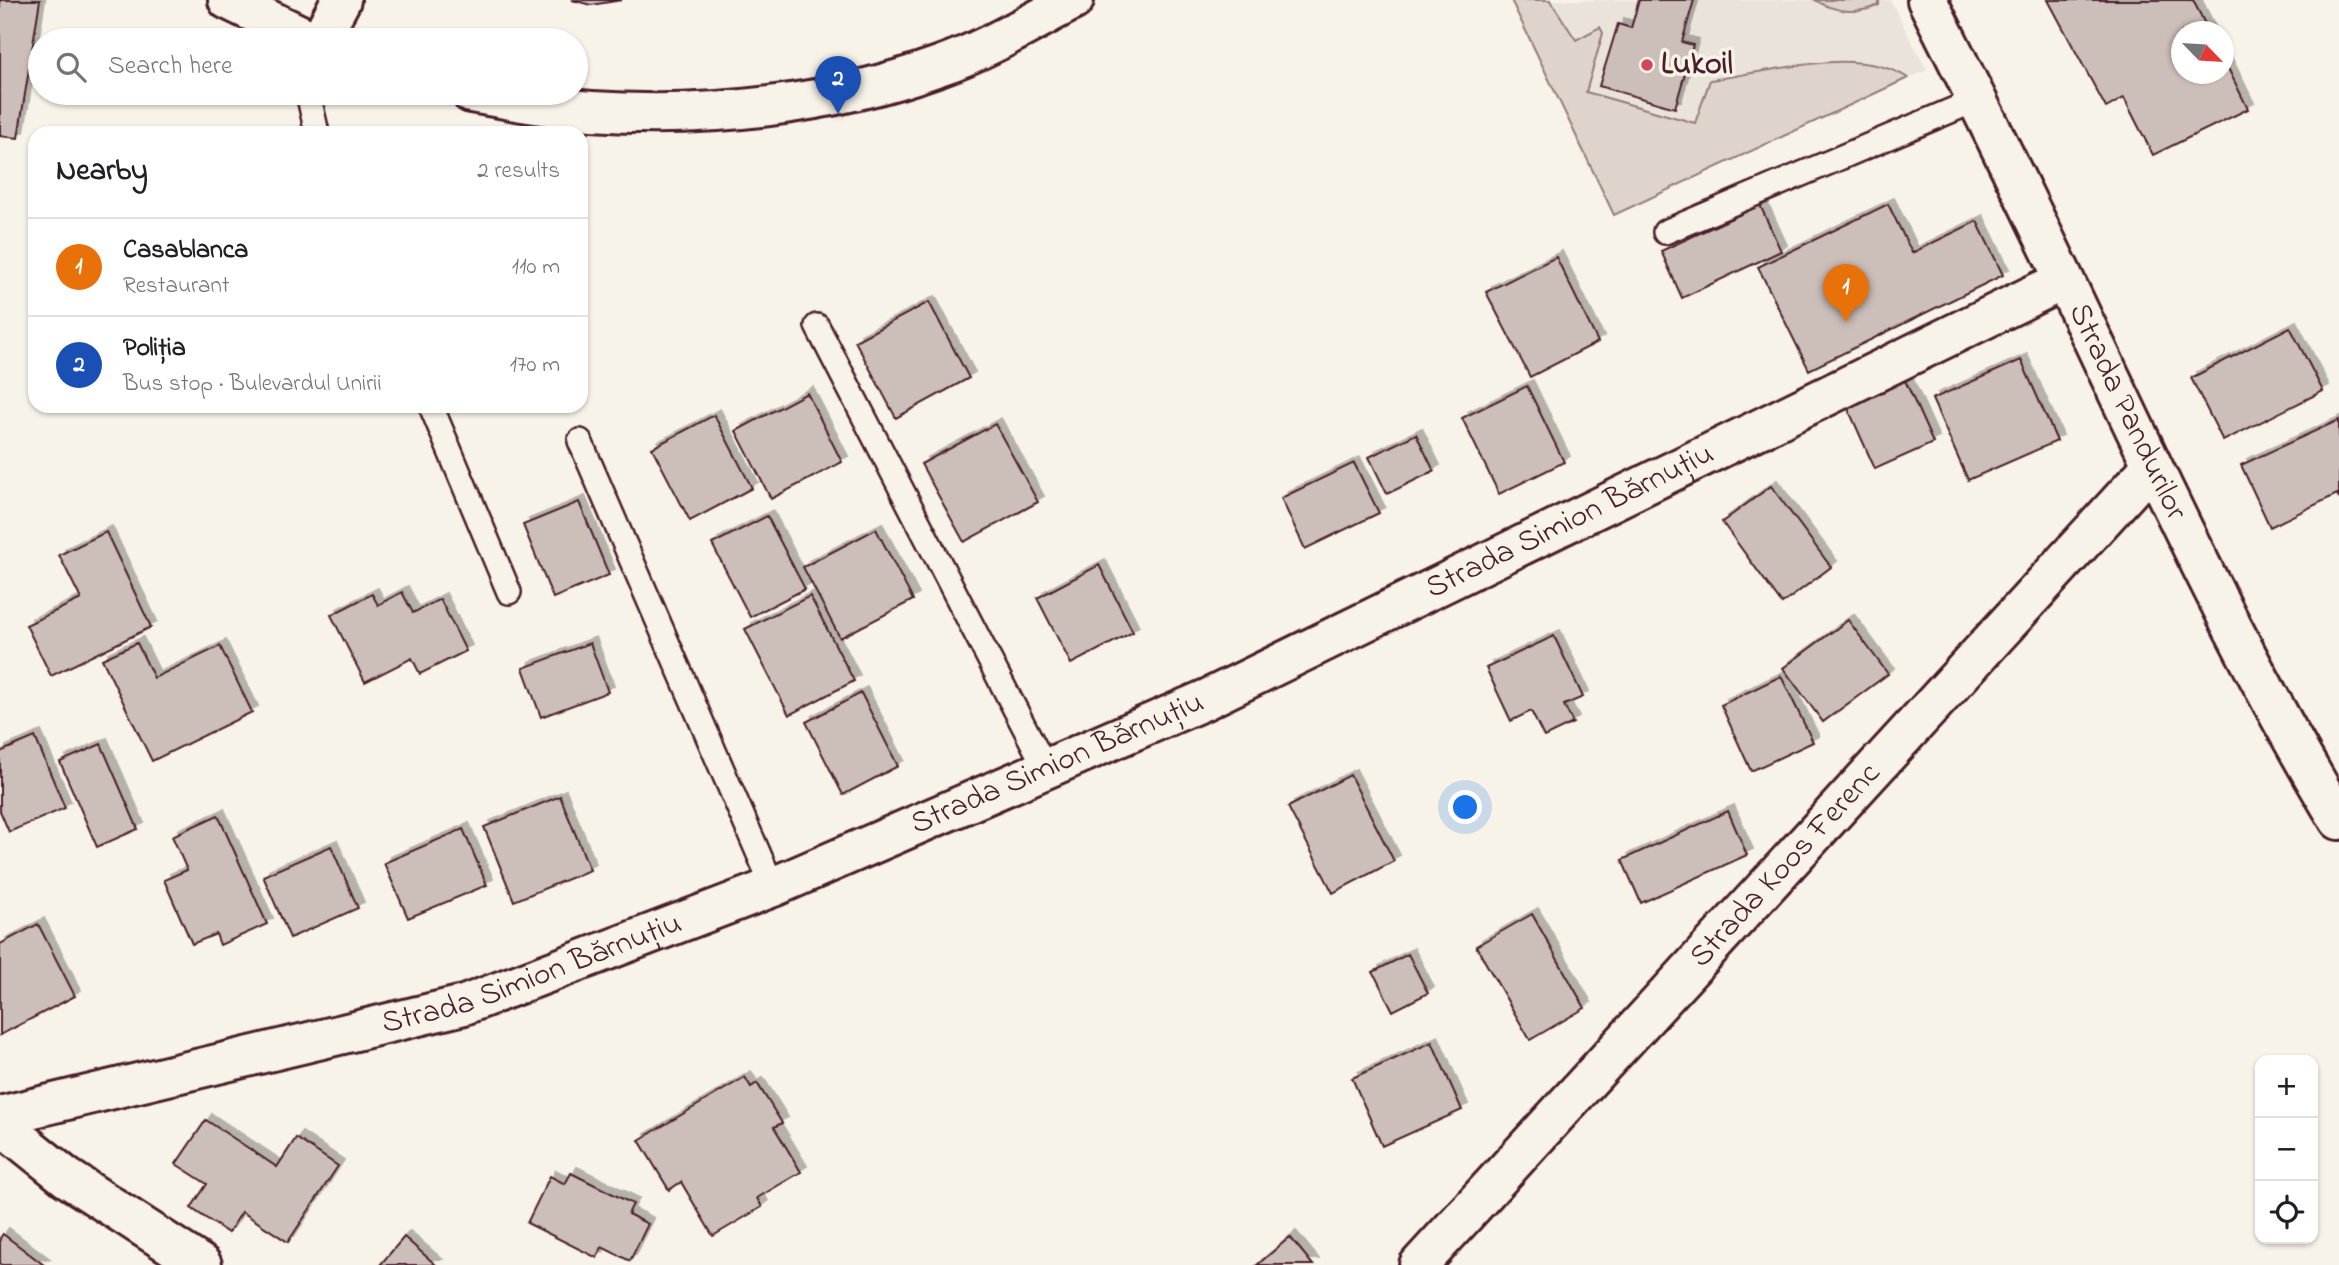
<!DOCTYPE html>
<meta charset="utf-8">
<style>
:root{--surface:#fff;--page:#f6f6f6;--text:#202124;--muted:#757577;--line:#e0e0e0;--accent:#ea580c}
body{margin:0;font-family:"Indie Flower",sans-serif;background:var(--page);color:var(--text)}
.controls{position:absolute;right:21px;bottom:21px;display:grid;overflow:hidden;border-radius:14px;box-shadow:0 2px 5px #0004}
.controls button{width:63px;height:63px;display:grid;place-items:center;padding:0;border:0;border-bottom:2px solid var(--line);background:var(--surface);color:var(--text);font:35px sans-serif}
.compass{position:absolute;left:2171px;top:21px;width:63px;height:63px;border-radius:50%;background:var(--surface);box-shadow:0 2px 5px #0004;rotate:115deg}
.you{position:absolute;left:1466px;top:808px;width:24px;height:24px;margin:-18px;border:5px solid #fff;border-radius:50%;background:#1a73e8;box-shadow:0 0 0 10px #1a73e833}
.badge{display:grid;place-items:center;width:46px;height:46px;border-radius:50%;background:var(--accent);color:#fff;font-size:23px;font-weight:700}
.pin{position:absolute;translate:-50% -58px;filter:drop-shadow(0 2px 4px #0008)}
.pin::after{content:'';position:absolute;top:37px;width:24px;height:21px;background:inherit;clip-path:polygon(0 0,100% 0,50% 100%)}
.list{margin:0;padding:0;list-style:none}
h2{display:flex;justify-content:space-between;align-items:center;height:91px;margin:0;padding:0 28px;font-size:30px}
h2 small{font-size:23px;font-weight:400;color:var(--muted)}
.list li{display:grid;grid-template-columns:46px 1fr auto;gap:21px;align-items:center;box-sizing:border-box;height:98px;padding:0 28px;border-top:2px solid var(--line)}
.list b{display:block;font-size:26px;white-space:nowrap}
.list p{margin:0;font-size:23px;white-space:nowrap;color:var(--muted)}
.list em{font-size:23px;font-style:normal;color:var(--muted)}
.icon{flex:none;width:38px;height:38px;fill:none;stroke:currentColor;stroke-width:2;stroke-linecap:round;stroke-linejoin:round}
.map{position:relative;flex:none;width:2339px;height:1265px;overflow:hidden}
.search{position:absolute;background:var(--surface);box-shadow:0 2px 5px #0004;left:28px;top:28px;width:560px;height:77px;display:flex;align-items:center;gap:18px;box-sizing:border-box;padding:0 24px;border-radius:38px;color:var(--muted);font-size:26px}
.panel{position:absolute;background:var(--surface);box-shadow:0 2px 5px #0004;left:28px;top:126px;width:560px;height:287px;border-radius:21px}
.map>svg:first-child{display:block}
.built{fill:#eae3da}
.green{fill:#ded4cc;stroke:#947a7c;stroke-width:2}
.building{fill:#ccbfb9;stroke:#4a1f2b;stroke-width:2;filter:url(#shadow)}
.lines{fill:none;stroke-linecap:round;stroke-linejoin:round}
.service-casing{stroke:#4a1f2b;stroke-width:28}
.minor-casing{stroke:#4a1f2b;stroke-width:44}
.secondary-casing{stroke:#4a1f2b;stroke-width:44}
.trunk-casing{stroke:#4a1f2b;stroke-width:44}
.service{stroke:#f7f3e8;stroke-width:23}
.minor{stroke:#f7f3e8;stroke-width:38}
.secondary{stroke:#f7f3e8;stroke-width:38}
.trunk{stroke:#f7f3e8;stroke-width:38}
.poi-dot{fill:#d1495b;stroke:#f7f3e8;stroke-width:2.5}
.labels{text-anchor:middle;dominant-baseline:central;stroke-width:7;stroke-linejoin:round;paint-order:stroke}
.poi-label{font-size:32px;font-weight:bold;fill:#4a1f2b;stroke:#f7f3e8;text-anchor:start}
.street-label{font-size:32px;fill:#4a1f2b;stroke:#f7f3e8}
</style>
<div class="map">
<svg width="2339" height="1265" viewBox="0 0 2339 1265">
<defs>
<filter id="shadow"><feDropShadow dx="6" dy="-6" stdDeviation="0" flood-color="#0004"/></filter>
</defs>
<rect width="100%" height="100%" fill="#f7f3e8"/>
<filter id="ink" filterUnits="userSpaceOnUse"><feTurbulence type="fractalNoise" baseFrequency=".0143" numOctaves="2"/><feDisplacementMap in="SourceGraphic" scale="14" xChannelSelector="R" yChannelSelector="G"/><feConvolveMatrix kernelMatrix="1 2 1 2 8 2 1 2 1" color-interpolation-filters="sRGB"/></filter>
<g filter="url(#ink)">
<!-- built -->
<polygon class="built" points="1511,0 1890,0 1927,70 1614,215"/>
<!-- green -->
<g class="green">
<path d="M 1511,0 L 1550,0 L 1576,40 L 1600,27 L 1603,33 L 1586,92 L 1695,123 L 1710,80 C 1768,73 1855,44 1908,78 L 1614,215 Z"/>
<path d="M 1815,0 L 1879,0 L 1879,5 C 1858,15 1834,12 1815,0 Z"/>
</g>
<!-- building -->
<g class="building">
<polygon points="0,0 40,0 18,138 0,136"/>
<polygon points="572,0 622,0 591,5"/>
<polygon points="1639,0 1694,0 1682,42 1693,45 1675,108 1599,86 1618,24 1631,28"/>
<polygon points="2048,0 2193,0 2209,32 2182,32 2182,74 2224,74 2224,60 2248,109 2153,155 2124,98 2106,108"/>
<polygon points="1888,204 1912,253 1977,221 2003,275 1809,370 1758,267"/>
<polygon points="1760,205 1781,251 1682,298 1661,251"/>
<polygon points="1556,257 1598,342 1530,377 1486,292"/>
<polygon points="929,302 969,378 896,418 855,341"/>
<polygon points="2290,327 2323,391 2223,441 2191,378"/>
<polygon points="2021,360 2057,441 1968,480 1932,399"/>
<polygon points="1904,378 1933,443 1875,469 1846,404"/>
<polygon points="1527,386 1564,462 1499,494 1462,418"/>
<polygon points="807,393 842,462 771,499 736,431"/>
<polygon points="714,415 752,488 690,521 652,448"/>
<polygon points="2339,420 2339,498 2337,494 2270,527 2241,465"/>
<polygon points="995,424 1038,502 964,542 921,464"/>
<polygon points="1416,434 1434,471 1387,494 1369,457"/>
<polygon points="1354,463 1379,513 1305,549 1281,498"/>
<polygon points="1771,486 1831,567 1782,604 1722,522"/>
<polygon points="579,502 609,575 553,598 523,525"/>
<polygon points="767,516 805,589 750,617 712,544"/>
<polygon points="876,529 913,600 840,638 803,567"/>
<polygon points="106,532 151,627 51,676 26,625 81,599 59,555"/>
<polygon points="1099,565 1133,632 1071,664 1037,598"/>
<polygon points="402,592 413,613 440,599 466,651 420,674 412,658 365,682 331,615 372,594 378,605"/>
<polygon points="810,596 854,681 789,715 745,629"/>
<polygon points="1848,620 1888,674 1823,722 1783,668"/>
<polygon points="1554,636 1583,697 1564,705 1573,723 1544,737 1531,711 1511,721 1486,668"/>
<polygon points="137,643 154,678 220,646 252,712 152,761 102,659"/>
<polygon points="590,643 608,692 541,717 523,668"/>
<polygon points="1781,676 1813,742 1751,771 1721,705"/>
<polygon points="861,693 898,766 843,795 806,722"/>
<polygon points="35,737 65,808 9,832 0,811 0,752"/>
<polygon points="101,744 138,829 97,847 60,762"/>
<polygon points="1350,775 1394,861 1333,893 1288,807"/>
<polygon points="560,796 590,870 514,901 484,827"/>
<polygon points="1728,811 1747,855 1641,903 1622,860"/>
<polygon points="218,815 267,924 220,945 216,934 192,944 164,880 187,870 172,836"/>
<polygon points="463,829 487,885 408,918 384,863"/>
<polygon points="331,846 358,908 290,938 263,876"/>
<polygon points="1532,914 1585,1008 1530,1040 1476,946"/>
<polygon points="38,924 75,996 0,1035 0,944"/>
<polygon points="1408,954 1428,993 1393,1011 1373,972"/>
<polygon points="1432,1042 1462,1110 1382,1146 1352,1078"/>
<polygon points="745,1077 751,1087 757,1083 782,1123 774,1127 801,1172 757,1198 762,1207 713,1236 681,1182 669,1190 639,1140"/>
<polygon points="206,1120 277,1167 296,1138 338,1166 288,1242 242,1212 228,1233 191,1208 207,1184 176,1164"/>
<polygon points="571,1173 633,1204 628,1214 648,1224 630,1261 602,1247 597,1258 527,1223 550,1176 565,1184"/>
<polygon points="3,1234 44,1265 0,1265 0,1238"/>
<polygon points="404,1237 436,1265 380,1265"/>
<polygon points="1290,1237 1313,1265 1257,1265"/>
</g>
<g class="lines">
<!-- service casing -->
<g class="service-casing">
<g id="service">
<polyline points="308,93 317,133"/>
<polyline points="1665,232 1976,100"/>
<polyline points="817,326 1046,769"/>
<polyline points="431,406 509,592"/>
<polyline points="580,441 773,887"/>
</g>
</g>
<!-- minor casing -->
<g class="minor-casing">
<g id="minor">
<polyline points="320,40 341,0"/>
<path id="s1" d="M 0,1116 L 464,1005 L 773,887 L 1207,699 L 2064,280"/>
<polyline points="0,1124 66,1177 202,1265"/>
<path id="s2" d="M 1419,1265 L 2151,467"/>
</g>
</g>
<!-- secondary casing -->
<g class="secondary-casing">
<g id="secondary">
<polyline points="228,0 311,40"/>
<path d="M 471,93 C 511,100 552,108 592,111 C 708,119 831,105 939,66 C 986,50 1030,23 1074,0"/>
</g>
</g>
<!-- trunk casing -->
<g class="trunk-casing">
<g id="trunk">
<path id="s3" d="M 1927,0 C 1974,93 2020,187 2065,281 C 2151,463 2235,647 2339,820"/>
</g>
</g>
<!-- service -->
<use href="#service" class="service"/>
<!-- minor -->
<use href="#minor" class="minor"/>
<!-- secondary -->
<use href="#secondary" class="secondary"/>
<!-- trunk -->
<use href="#trunk" class="trunk"/>
</g>
</g>
<!-- markers -->
<circle class="poi-dot" cx="1647" cy="65" r="7"/>
<g class="labels">
<!-- poi labels -->
<g class="poi-label">
<text x="1661" y="65">Lukoil</text>
</g>
<!-- street labels -->
<g class="street-label">
<text stroke="none"><textPath href="#s3" startOffset="458">Strada Pandurilor</textPath></text>
<text stroke="none"><textPath href="#s1" startOffset="1685">Strada Simion Bărnuțiu</textPath></text>
<text stroke="none"><textPath href="#s1" startOffset="1118">Strada Simion Bărnuțiu</textPath></text>
<text stroke="none"><textPath href="#s2" startOffset="542">Strada Koos Ferenc</textPath></text>
<text stroke="none"><textPath href="#s1" startOffset="551">Strada Simion Bărnuțiu</textPath></text>
</g>
</g>
</svg>
<div class="controls">
<button>+</button>
<button>−</button>
<button><svg class="icon" aria-label="locate" viewBox="0 0 24 24"><circle cx="12" cy="12" r="6"/><path d="M12 2v4M12 18v4M2 12h4M18 12h4"/></svg></button>
</div>
<svg class="compass" viewBox="-18 -18 36 36"><path d="M0-13l5 13h-10z" fill="#e53935"/><path d="M0 13l5-13h-10z" fill="#757577"/></svg>
<div class="you"></div>
<div class="pin badge" style="left:1846px;top:322px;background:#e8710a">1</div>
<div class="pin badge" style="left:838px;top:114px;background:#1a4fb4">2</div>
<div class="search"><svg class="icon" aria-label="search" viewBox="0 0 24 24"><circle cx="10" cy="10" r="6"/><path d="M15 15l6 6"/></svg>Search here</div>
<section class="panel">
<h2>Nearby<small>2 results</small></h2>
<ul class="list">
<li><span class="badge" style="background:#e8710a">1</span><div><b>Casablanca</b><p>Restaurant</p></div><em>110 m</em></li>
<li><span class="badge" style="background:#1a4fb4">2</span><div><b>Poliția</b><p>Bus stop · Bulevardul Unirii</p></div><em>170 m</em></li>
</ul>
</section>
</div>
